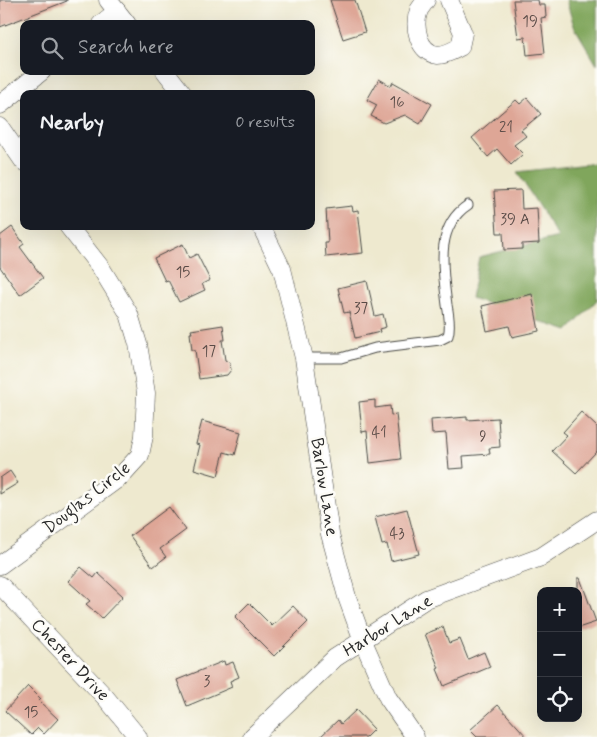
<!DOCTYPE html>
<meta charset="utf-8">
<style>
:root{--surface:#171b24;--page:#242831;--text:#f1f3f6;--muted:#9ea1a6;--line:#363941}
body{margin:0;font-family:Mynerve,sans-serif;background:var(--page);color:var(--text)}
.controls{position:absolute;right:15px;bottom:15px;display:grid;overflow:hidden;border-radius:10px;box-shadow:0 5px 20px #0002}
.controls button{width:45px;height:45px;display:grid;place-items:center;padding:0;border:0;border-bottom:1px solid var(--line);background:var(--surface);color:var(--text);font:25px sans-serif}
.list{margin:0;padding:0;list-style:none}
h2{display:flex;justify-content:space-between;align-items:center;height:65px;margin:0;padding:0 20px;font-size:21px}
h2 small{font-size:16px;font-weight:400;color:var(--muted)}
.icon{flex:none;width:28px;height:28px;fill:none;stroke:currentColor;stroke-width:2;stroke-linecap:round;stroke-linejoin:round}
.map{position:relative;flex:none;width:597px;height:737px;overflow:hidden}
.search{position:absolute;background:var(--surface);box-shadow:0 5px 20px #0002;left:20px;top:20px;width:295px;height:55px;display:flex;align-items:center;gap:12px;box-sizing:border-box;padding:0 18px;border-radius:10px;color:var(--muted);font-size:19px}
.panel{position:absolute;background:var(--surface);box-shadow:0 5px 20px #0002;left:20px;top:90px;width:295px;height:140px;border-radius:10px}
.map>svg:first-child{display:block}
.forest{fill:#80a65c;stroke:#566844}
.building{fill:#dea696}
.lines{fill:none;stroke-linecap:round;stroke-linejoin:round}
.service-casing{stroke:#484844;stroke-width:11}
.minor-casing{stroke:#484844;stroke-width:19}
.service{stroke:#fff;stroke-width:9}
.minor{stroke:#fff;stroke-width:18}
.labels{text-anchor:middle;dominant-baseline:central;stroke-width:5;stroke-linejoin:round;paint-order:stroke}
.number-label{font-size:15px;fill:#584a46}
.street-label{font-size:18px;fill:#2b2b2b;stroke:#fdfcf7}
</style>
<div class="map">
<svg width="597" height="737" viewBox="0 0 597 737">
<rect width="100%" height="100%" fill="#fdfcf7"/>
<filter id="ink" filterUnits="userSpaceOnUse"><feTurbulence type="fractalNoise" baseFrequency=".02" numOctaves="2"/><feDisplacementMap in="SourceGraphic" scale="10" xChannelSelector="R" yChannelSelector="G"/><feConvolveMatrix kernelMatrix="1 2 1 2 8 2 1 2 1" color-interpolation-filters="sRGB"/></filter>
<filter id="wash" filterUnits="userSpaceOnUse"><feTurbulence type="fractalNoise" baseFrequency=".0096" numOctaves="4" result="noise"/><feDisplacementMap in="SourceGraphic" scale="20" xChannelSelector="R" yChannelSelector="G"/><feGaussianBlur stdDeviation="1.12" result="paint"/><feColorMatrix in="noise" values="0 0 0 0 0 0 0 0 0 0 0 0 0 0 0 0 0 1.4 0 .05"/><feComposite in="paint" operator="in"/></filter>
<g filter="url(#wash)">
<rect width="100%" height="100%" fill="#eee9cf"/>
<!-- forest -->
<g class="forest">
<polygon points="566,0 597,0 597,65 574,26"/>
<polygon points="597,163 597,300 568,331 471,298 479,257 558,237 517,172"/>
</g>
<g id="blocks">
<!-- building -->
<g class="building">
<polygon points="0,0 67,0 67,1 0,27"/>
<polygon points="330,0 355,0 365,32 343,39"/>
<polygon points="513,0 538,0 539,5 545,5 546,17 541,18 545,53 527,55 525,37 518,38"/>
<polygon points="379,79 391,86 393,82 432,104 420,124 405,115 384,123 371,116 377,105 367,100"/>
<polygon points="527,98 541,114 521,130 526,136 514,145 523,154 511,165 497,149 488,157 472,138 516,100 520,104"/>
<polygon points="521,190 522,209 537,208 539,243 522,244 522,249 504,250 503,233 497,233 494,191"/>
<polygon points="352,206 353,211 358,210 363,253 326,257 325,243 328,243 326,209"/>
<polygon points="12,227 24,244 20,247 43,278 20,295 0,267 0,236"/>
<polygon points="183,244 189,258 197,254 210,280 202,284 205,290 179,302 168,280 165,281 154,258"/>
<polygon points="367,281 375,316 383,314 386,327 379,329 380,332 355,338 349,312 344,313 338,288"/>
<polygon points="532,294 539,331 512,337 509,326 487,331 482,306"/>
<polygon points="223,325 225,340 222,340 225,360 230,363 231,370 227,375 199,379 195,350 192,350 190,333 192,333 191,330"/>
<polygon points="375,400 375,408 390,406 391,415 396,414 401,459 370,463 367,431 362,432 359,402"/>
<polygon points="581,412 597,427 597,451 576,473 552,451 567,435 563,432"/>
<polygon points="467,417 467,420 498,418 500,447 489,448 490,454 463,456 464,468 449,469 446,433 432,434 431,420"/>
<polygon points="202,421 241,432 235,455 224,452 218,476 194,469 200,445 196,444"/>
<polygon points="10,471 18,483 0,494 0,478"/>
<polygon points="169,507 186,530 160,549 166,557 153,567 130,536"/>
<polygon points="407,509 419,554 391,561 387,544 382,545 375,517"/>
<polygon points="81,567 94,578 98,573 123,596 102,618 86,604 90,601 68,581"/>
<polygon points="578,578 580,578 596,622 578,628"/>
<polygon points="249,603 272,626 293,606 308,622 274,656 235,617"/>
<polygon points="443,627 449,643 460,639 468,659 484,652 490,667 444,686 437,669 439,668 425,634"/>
<polygon points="224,661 225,665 233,662 239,677 230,681 232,687 187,706 177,680"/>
<polygon points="28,686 41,699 39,701 58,719 44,734 38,728 31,735 5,711"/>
<polygon points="498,705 527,737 477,737 470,730"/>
<polygon points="356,710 374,729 366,737 320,737 338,720 341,724"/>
</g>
</g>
</g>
<g filter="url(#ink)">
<use href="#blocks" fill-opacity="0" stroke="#484844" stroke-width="1"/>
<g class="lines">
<!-- service casing -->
<g class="service-casing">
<path id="service" d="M 304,358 L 341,358 L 375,348 L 440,340 L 448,336 C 451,326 449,315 447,305 C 443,271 434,227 468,205"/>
</g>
<!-- minor casing -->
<g class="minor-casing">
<g id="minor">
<polyline points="108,0 127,24"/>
<path d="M 426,0 C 424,3 421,7 419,10 C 413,26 418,53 438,55 C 446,55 454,50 460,47 L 463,33 L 449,0"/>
<polyline points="101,24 117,11"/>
<polyline points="165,71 183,94"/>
<polyline points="0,105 42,71"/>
<polyline points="0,127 24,162"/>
<polyline points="261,226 282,269 304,358 330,534 347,597 363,641 388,698 415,737"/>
<polyline points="0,565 120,477 140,455 144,436 146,393 138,344 129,314 101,268 68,226"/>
<polyline points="0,585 106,698 138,737"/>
<polyline points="252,737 335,658 426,599 541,557 597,520"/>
</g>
</g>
<!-- service -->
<use href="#service" class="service"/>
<!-- minor -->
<use href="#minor" class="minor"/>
</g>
</g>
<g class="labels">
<!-- number labels -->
<g class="number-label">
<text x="530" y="22">19</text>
<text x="397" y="103">16</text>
<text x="506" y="128">21</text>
<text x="515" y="220">39 A</text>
<text x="183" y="273">15</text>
<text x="361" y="309">37</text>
<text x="209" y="352">17</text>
<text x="379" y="433">41</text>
<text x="483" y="437">9</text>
<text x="397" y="534">43</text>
<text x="207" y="682">3</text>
<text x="31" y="713">15</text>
</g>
<!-- street labels -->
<g class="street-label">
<text transform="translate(324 487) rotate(81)">Barlow Lane</text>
<text transform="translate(87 498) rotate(-38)">Douglas Circle</text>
<text transform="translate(388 626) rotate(-32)">Harbor Lane</text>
<text transform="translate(70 660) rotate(47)">Chester Drive</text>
</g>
</g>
</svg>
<div class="controls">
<button>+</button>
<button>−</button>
<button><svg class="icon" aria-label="locate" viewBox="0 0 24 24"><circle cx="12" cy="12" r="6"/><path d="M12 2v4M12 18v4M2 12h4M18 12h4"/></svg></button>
</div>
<div class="search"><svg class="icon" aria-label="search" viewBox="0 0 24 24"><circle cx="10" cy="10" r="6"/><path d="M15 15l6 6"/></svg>Search here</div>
<section class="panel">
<h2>Nearby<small>0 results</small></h2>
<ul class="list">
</ul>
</section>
</div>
